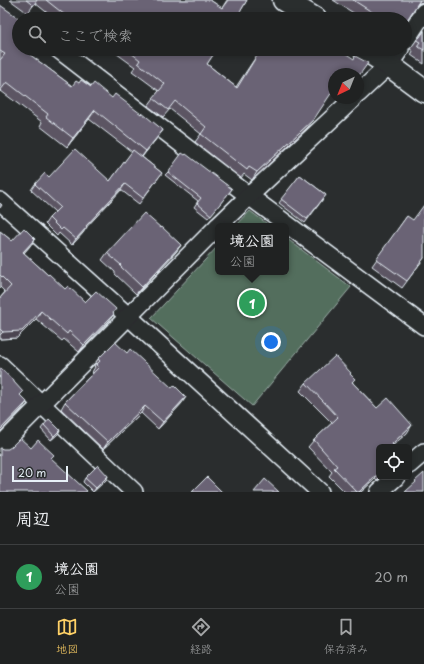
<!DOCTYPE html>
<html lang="ja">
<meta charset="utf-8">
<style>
:root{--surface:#202222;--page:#282a2a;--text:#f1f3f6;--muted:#a2a4a5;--line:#3d3f40;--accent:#ffd166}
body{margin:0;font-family:"Playpen Sans","Klee One",sans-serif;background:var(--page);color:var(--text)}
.controls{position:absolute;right:12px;bottom:12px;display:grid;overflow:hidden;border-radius:6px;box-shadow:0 2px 6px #0003}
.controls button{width:36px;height:36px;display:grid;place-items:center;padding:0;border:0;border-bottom:1px solid var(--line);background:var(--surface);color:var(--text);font:20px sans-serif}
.compass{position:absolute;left:328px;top:68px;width:36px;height:36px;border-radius:50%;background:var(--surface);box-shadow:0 2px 6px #0003;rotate:223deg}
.scale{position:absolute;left:12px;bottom:10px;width:56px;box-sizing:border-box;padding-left:4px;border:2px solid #e8f1f8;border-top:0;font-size:11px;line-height:14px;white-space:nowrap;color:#e8f1f8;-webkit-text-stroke:3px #2a2d2e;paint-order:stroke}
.you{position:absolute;left:271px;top:342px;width:14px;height:14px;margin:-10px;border:3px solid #fff;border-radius:50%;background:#1a73e8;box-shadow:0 0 0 6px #1a73e833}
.badge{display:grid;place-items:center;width:26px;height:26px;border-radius:50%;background:var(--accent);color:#fff;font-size:13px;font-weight:700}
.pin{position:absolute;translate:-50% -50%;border:2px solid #fff;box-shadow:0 1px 4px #0006}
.popup{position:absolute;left:215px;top:223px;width:74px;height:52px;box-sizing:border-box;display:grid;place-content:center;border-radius:6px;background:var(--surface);filter:drop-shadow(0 1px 3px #0005);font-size:13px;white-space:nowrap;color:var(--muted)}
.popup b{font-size:15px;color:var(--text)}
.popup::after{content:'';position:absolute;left:50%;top:100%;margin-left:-8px;border:8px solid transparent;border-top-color:var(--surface)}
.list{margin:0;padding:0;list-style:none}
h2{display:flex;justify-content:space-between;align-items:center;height:52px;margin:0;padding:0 16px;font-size:17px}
h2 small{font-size:13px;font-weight:400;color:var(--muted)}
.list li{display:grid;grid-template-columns:26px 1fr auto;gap:12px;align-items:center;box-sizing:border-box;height:64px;padding:0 16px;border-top:1px solid var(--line)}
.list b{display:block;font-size:15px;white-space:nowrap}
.list p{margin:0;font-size:13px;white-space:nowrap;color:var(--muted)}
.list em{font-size:13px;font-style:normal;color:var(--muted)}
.icon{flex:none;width:22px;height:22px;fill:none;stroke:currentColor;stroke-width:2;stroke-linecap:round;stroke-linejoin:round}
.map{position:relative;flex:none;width:424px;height:492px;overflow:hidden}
.search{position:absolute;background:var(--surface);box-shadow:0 2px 6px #0003;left:12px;right:12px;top:12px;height:44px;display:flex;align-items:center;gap:10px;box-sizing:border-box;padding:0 14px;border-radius:22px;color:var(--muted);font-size:15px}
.sheet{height:116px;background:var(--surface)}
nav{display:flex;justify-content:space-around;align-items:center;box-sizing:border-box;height:56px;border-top:1px solid var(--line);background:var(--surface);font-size:11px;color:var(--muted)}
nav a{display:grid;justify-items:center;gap:2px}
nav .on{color:var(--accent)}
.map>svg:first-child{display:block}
.green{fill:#536e5d;stroke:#9eb0aa}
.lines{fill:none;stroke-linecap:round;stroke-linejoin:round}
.street-casing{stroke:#e8f1f8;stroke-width:20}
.secondary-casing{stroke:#e8f1f8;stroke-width:25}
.street{stroke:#2a2d2e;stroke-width:17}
.secondary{stroke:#2a2d2e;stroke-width:22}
.wall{fill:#5c5564;stroke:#e8f1f8}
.shaded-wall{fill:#4b4551;stroke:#e8f1f8}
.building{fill:#6b6374;stroke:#e8f1f8}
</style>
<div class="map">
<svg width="424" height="492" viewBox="0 0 424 492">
<rect width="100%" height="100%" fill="#2a2d2e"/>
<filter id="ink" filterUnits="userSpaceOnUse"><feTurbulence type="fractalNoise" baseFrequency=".025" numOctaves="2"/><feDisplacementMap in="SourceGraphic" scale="8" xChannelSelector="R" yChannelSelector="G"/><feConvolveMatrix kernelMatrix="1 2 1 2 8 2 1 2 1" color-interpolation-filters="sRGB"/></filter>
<g filter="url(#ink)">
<!-- green -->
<g class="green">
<polygon points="250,211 270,226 236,226"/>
<polygon points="286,238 351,287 252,406 151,318 218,246 218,272 286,272"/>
</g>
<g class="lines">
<!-- street casing -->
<g class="street-casing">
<g id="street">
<polyline points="405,41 424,12"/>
<polyline points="58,49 249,196 424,326"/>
<polyline points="358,94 389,65 400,49"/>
<polyline points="0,201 128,316 320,492"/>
<polyline points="218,226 249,196 354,98"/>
<polyline points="0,365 134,492"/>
<polyline points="0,446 218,226"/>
<polyline points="409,465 424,452"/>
<polyline points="379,492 396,477"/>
</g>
</g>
<!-- secondary casing -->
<g class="secondary-casing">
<g id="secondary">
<polyline points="284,0 315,19"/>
<polyline points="364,49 389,65 424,91"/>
</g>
</g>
<!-- street -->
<use href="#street" class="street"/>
<!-- secondary -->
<use href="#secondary" class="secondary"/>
</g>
<!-- wall -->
<g class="wall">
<polygon points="10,0 210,0 222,8 227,0 247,0 236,19 55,19 35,3 27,14 25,11"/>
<polygon points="333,0 424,0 417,5 405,19 363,19"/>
<polygon points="0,5 29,54 72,86 79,83 91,87 141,114 163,130 157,138 142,157 162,173 139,204 121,190 86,227 83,233 72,245 59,233 57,236 45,224 49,218 55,212 31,190 35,184 49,177 110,181 132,152 89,119 67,147 40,126 42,122 1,91 0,92"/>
<polygon points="424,30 424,64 411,55 413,51 410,49"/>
<polygon points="105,49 217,49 207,64 236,87 261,49 339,49 358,74 334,74 308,127 252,180 244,174 241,178 195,142 201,134 170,109 163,117 148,106 159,91 132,71 135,67 113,51 111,54"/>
<polygon points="185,155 232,189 208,218 194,207 198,201 165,175"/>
<polygon points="300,175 326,195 305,223 279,203"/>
<polygon points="407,216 424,258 402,288 372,266"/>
<polygon points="161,228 181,245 176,252 136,294 115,274 115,272 102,260 107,253"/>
<polygon points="0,231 12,241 30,246 24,253 48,275 65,289 85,302 113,313 109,321 79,352 64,339 62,341 36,319 17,338 0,339 0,298 5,292 0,287"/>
<polygon points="98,359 182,403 158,429 141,413 103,449 61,409 65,402 93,373 92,372 95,367 94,366"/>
<polygon points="350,374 353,383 377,408 407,433 393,445 379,447 379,477 381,477 377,481 375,479 361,492 345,492 329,476 332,472 308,447 314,440 332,423 300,391 306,383"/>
<polygon points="44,425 58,434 51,440 41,429"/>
<polygon points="108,476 106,480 93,492 83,482 85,478"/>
</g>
<!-- shaded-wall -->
<g class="shaded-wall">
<polygon points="420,0 424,0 424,2 419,3 416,6"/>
<polygon points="95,110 89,119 67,147 73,138"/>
<polygon points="314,119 308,127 252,180 257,172"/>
<polygon points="163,130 157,138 140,159 146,151"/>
<polygon points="125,184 121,190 82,232 86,226"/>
<polygon points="87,227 83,233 72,245 76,239"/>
<polygon points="35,239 30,246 18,259 23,252"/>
<polygon points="181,245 176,252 136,294 142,287"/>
<polygon points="41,311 36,319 17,338 0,339 0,335 3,332"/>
<polygon points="114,314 109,321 79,352 84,345"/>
<polygon points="186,397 182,403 158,429 163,422"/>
<polygon points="27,402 22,409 0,432 0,430"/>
<polygon points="145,406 141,413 103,449 108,442"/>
<polygon points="412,425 407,433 391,447 392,444"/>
<polygon points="60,430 58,434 51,440 54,436"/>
<polygon points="379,473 375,479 361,492 359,492"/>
<polygon points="108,476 106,480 93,492 96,488"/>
</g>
<!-- building -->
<g class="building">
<polygon points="26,0 37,0 33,6 30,3"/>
<polygon points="46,0 210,0 222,8 228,0 247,0 236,19 70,19"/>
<polygon points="353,0 420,0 405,23 405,19 383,19"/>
<polygon points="0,5 20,19 19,19 19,49 32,49 29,54 72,86 76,81 79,83 81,80 91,87 94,83 112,98 115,94 141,114 142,113 163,130 146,151 95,110 73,138 46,117 48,114 7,82 0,91 0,60 5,54 0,51"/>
<polygon points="424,31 424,50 417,46 420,42 416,40 420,37"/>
<polygon points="126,49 217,49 207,64 237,88 261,49 339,49 354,59 355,56 368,63 358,77 358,74 334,74 334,89 314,119 257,172 249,167 247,170 201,134 206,127 175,101 168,110 153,98 165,84 138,63 140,60"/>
<polygon points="75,149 110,181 133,150 162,173 143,198 125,184 86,226 87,227 76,239 63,228 61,230 49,218 60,207 35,184 45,173 49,177"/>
<polygon points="182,153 185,155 186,154 232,189 211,215 197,203 201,198 168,172"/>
<polygon points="300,175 326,195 307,219 281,199"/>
<polygon points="0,203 2,205 0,208"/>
<polygon points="424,205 424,258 407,281 376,259 407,216 413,220"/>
<polygon points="144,213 161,228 162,227 181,245 142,287 120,266 121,265 107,253"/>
<polygon points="24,228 35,239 23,252 48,275 49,274 65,289 68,286 85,302 96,291 116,309 113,313 114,314 84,345 69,331 67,334 41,311 22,331 3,332 0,329 0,298 11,286 0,275 0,231 12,241"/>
<polygon points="115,342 127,353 130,349 172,388 174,385 186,397 163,422 145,406 108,442 65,402 99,367 96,365 100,361 98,359"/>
<polygon points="335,356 351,373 350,374 355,379 352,382 377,408 388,398 412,425 392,444 395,447 379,447 379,473 359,492 357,492 334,468 337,466 314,440 338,417 306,383"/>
<polygon points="0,368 14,381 14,382 23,392 20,395 27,402 0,430"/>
<polygon points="49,419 60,430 54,436 44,425"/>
<polygon points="20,438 31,448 38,440 54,455 51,458 87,491 86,492 0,492 0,448 3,449 8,449 12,446"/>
<polygon points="98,465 108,476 96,488 85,478"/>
<polygon points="424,473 424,492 405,492 416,482 415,481"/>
<polygon points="207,477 222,492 192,492"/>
<polygon points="265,479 279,492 254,492"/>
</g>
</g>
</svg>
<div class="controls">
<button><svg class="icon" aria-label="locate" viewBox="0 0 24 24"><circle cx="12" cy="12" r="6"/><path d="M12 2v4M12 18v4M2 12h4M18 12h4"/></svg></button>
</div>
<svg class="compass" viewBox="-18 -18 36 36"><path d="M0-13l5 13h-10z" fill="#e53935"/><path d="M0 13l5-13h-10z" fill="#a2a4a5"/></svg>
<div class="scale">20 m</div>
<div class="you"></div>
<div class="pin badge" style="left:252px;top:303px;background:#2e9e5b">1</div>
<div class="popup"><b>境公園</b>公園</div>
<div class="search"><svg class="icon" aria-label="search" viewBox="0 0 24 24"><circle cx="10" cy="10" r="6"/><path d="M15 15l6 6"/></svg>ここで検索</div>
</div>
<section class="sheet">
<h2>周辺<small></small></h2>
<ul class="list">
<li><span class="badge" style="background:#2e9e5b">1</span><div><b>境公園</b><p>公園</p></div><em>20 m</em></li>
</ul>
</section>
<nav>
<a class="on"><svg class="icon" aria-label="map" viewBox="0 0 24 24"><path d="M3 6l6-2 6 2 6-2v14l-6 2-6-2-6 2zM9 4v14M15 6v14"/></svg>地図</a>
<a><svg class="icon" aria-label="directions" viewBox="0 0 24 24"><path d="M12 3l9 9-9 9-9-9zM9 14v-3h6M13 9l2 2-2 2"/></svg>経路</a>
<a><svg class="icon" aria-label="saved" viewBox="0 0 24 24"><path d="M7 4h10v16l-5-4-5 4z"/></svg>保存済み</a>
</nav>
